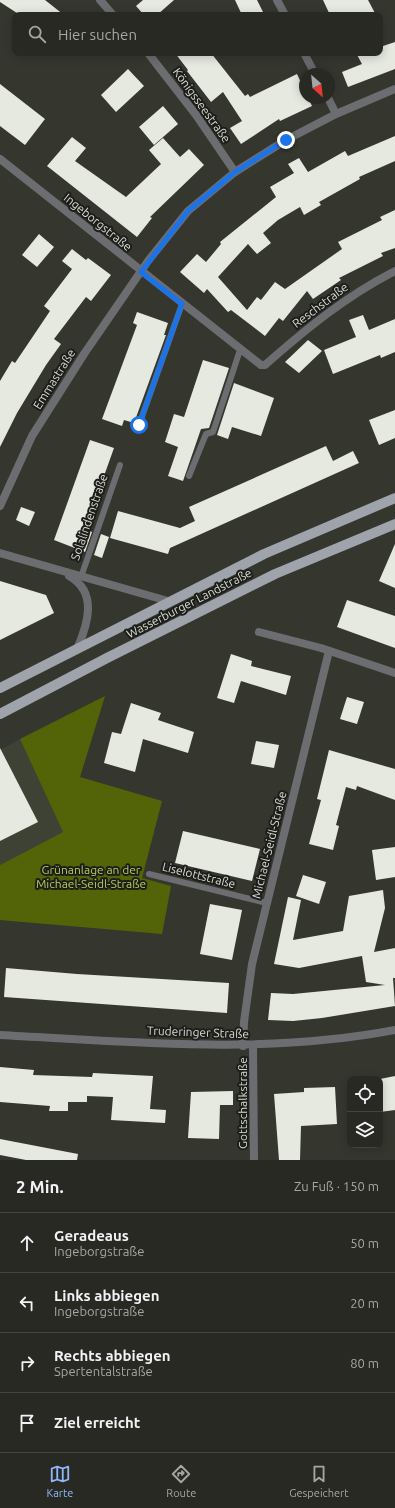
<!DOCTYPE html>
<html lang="de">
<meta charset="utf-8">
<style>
:root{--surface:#282923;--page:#343530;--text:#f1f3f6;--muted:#a5a6a6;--line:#444541;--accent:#91b8fd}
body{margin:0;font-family:Ubuntu,sans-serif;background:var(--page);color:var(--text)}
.controls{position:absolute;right:12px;bottom:12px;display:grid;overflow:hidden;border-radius:8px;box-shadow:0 2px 10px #0003}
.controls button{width:36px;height:36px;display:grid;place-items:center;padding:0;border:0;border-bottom:1px solid var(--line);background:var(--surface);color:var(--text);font:20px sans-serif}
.compass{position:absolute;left:299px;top:68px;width:36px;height:36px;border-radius:50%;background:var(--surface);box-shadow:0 2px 10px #0003;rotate:153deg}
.stop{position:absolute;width:12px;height:12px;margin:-9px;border:3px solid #1a73e8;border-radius:50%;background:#fff}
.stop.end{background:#1a73e8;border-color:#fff;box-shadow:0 1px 4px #0008}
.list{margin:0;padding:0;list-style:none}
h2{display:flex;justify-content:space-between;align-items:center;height:52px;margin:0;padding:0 16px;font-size:17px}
h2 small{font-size:13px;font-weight:400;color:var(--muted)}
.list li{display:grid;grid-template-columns:26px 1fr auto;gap:12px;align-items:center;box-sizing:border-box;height:60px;padding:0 16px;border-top:1px solid var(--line)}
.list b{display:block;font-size:15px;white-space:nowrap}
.list p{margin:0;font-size:13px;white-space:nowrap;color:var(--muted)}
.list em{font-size:13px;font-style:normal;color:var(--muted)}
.icon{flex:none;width:22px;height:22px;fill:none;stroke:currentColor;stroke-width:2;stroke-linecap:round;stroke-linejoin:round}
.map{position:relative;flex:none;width:395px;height:1160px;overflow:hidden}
.search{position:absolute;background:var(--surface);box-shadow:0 2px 10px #0003;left:12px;right:12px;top:12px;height:44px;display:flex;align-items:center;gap:10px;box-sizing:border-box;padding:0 14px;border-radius:8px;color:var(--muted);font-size:15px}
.sheet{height:292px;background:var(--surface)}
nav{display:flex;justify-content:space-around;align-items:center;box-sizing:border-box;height:56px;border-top:1px solid var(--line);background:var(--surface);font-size:11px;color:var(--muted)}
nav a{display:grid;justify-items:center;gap:2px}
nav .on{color:var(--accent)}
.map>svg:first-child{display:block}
.built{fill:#3e4234}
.green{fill:#536408}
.building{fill:#e6e9df}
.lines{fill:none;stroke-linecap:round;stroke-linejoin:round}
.service{stroke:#6b6d71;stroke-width:6}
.minor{stroke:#6b6d71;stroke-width:8}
.tertiary{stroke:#6b6d71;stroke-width:8}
.primary{stroke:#9fa3ab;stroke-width:10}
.route{stroke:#1a73e8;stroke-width:5}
.labels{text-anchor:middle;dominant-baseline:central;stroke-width:4;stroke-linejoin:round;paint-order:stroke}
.street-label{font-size:12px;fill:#dadbd6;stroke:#1d1e1a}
.park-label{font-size:12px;fill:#b2cd5b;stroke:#1d1e1a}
</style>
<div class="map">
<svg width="395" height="1160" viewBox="0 0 395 1160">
<rect width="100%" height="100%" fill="#35372f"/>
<!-- built -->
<polygon class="built" points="20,739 63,832 0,865 0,750"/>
<!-- green -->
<polygon class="green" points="105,696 80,777 162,801 142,878 171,886 162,934 0,920 0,865 63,832 20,739"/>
<!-- building -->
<g class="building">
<polygon points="0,0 45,0 64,15 20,15 0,2"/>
<polygon points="143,0 174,0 157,15 144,15 136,6"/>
<polygon points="235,0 257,0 263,12 256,15 242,15"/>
<polygon points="323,0 368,0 376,15 330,15"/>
<polygon points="395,42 395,69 348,87 342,72 362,64 356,53 380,53 380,47"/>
<polygon points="175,53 211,53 245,96 248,94 250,97 297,74 305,91 305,98 308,98 312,106 280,121 279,119 241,144 230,128 242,121 223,92 211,102 187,71 188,70"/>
<polygon points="128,69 144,86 116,112 101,95"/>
<polygon points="0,84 45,119 25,145 0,126"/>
<polygon points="163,106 178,124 154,145 139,127"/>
<polygon points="395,136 395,161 359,177 360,179 319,202 321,205 304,215 300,207 278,220 263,233 271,243 257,254 248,244 218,277 247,310 257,297 261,300 275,282 285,289 342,249 338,242 382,220 380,217 395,210 395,248 381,253 383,256 339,278 341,280 313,299 307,291 283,321 279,318 265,336 231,310 228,312 207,289 204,293 180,272 197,254 206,262 221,244 220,242 276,197 270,187 294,173 288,164 299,158 308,172 345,151 348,156"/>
<polygon points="72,137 86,148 75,161 126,197 161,164 149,150 163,138 180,157 189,149 204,165 150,217 152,218 137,237 47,166"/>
<polygon points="39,234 54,247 37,267 22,255"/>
<polygon points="72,249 86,260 88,258 111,275 91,301 86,297 54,339 61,344 46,365 17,413 0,447 0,381 12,361 15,363 50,311 44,306 72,269 62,261"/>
<polygon points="137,312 168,323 164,335 166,335 134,423 124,420 122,426 102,419 137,325 133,323"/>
<polygon points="363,315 369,330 395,319 395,352 381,358 380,355 333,374 324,350 356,337 349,320"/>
<polygon points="308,340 322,351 299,373 285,362"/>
<polygon points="203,360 229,368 209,428 201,429 183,481 168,476 178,447 165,442 174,414 184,417"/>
<polygon points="234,383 274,398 261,436 232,427 228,439 217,435"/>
<polygon points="395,410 395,438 379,445 369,420"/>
<polygon points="90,440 114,448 85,529 92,532 85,552 54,540"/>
<polygon points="326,446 333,461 353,451 359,463 170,548 168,554 110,538 118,511 180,528 195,521 189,507"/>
<polygon points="21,507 35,512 29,526 16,520"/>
<polygon points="101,534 109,537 102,558 94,555"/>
<polygon points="395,544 395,588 379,581"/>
<polygon points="0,581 46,595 54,613 0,640"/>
<polygon points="347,600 395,616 395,648 337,627"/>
<polygon points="231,654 252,661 251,666 291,676 286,695 241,681 234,703 217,698"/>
<polygon points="347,697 364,702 357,724 340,719"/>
<polygon points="131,703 161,713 158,720 194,732 188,753 143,739 135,772 104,763 112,732 121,734"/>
<polygon points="256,741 279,745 274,768 251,764"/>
<polygon points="0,748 38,822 0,841"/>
<polygon points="329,750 395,769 395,800 357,786 356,790 346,787 336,825 339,826 333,850 309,844 321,800 317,799"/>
<polygon points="183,831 260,849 252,881 175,863"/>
<polygon points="395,847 395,877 376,880 372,850"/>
<polygon points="303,875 326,882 319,904 296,896"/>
<polygon points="383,890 385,908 374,952 395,948 395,978 393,978 395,1006 322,1018 293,1021 268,1020 271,993 293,994 385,985 366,982 362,956 299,968 274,964 288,897 301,900 293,940 343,931 349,896"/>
<polygon points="210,904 242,910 232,960 200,954"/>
<polygon points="6,968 77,974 229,983 227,1013 4,997"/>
<polygon points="0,1067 34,1070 33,1075 92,1077 93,1073 153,1076 150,1109 166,1110 165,1123 111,1120 113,1097 87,1096 87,1102 68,1102 68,1111 49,1111 50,1106 0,1102"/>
<polygon points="395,1076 395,1110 380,1112 380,1079"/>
<polygon points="335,1087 337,1124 301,1126 300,1160 279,1160 274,1094 304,1092 304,1088"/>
<polygon points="233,1091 233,1105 220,1105 219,1139 188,1138 191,1092"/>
<polygon points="0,1139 78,1154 77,1160 26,1160 0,1155"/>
</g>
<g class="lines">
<!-- service -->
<g class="service">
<polyline points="139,425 182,304"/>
<polyline points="189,476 206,434 213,432 240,350"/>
<polyline points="81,577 120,465"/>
<polyline points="149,874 267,903"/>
</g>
<!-- minor -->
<g class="minor">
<polyline points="100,0 113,15"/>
<polyline points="277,0 285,15"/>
<polyline points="148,53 196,115 235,172"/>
<polyline points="304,53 315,74"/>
<polyline points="328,98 336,114"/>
<path d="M 0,159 L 261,365 L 265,365 C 306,329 346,296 395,271"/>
<polyline points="0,506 32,436 84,354 148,261 188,211 235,172 286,140 336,114 395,89"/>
<polyline points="0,553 168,601"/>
<path d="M 69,576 C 98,592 88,624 77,649"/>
<polyline points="259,632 321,648 395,673"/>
<polyline points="243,1046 244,1022 252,964 329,651"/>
<polyline points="253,1046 254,1160"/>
</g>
<!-- tertiary -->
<path class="tertiary" d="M 0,1035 C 132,1042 265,1055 395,1030"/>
<!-- primary -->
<g class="primary">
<polyline points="0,688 264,554 395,498"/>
<polyline points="0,714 107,658 275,574 395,524"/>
</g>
</g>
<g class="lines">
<!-- route -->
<polyline class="route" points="139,425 182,304 141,272 188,211 235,172 286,140"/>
</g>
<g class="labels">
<!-- street labels -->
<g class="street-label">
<text transform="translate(202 105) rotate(54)">Königsseestraße</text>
<text transform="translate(98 222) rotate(39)">Ingeborgstraße</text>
<text transform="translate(320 305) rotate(-37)">Reschstraße</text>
<text transform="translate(54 379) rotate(-58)">Emmastraße</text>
<text transform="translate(89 517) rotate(-71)">Solalindenstraße</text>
<text transform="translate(189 603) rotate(-27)">Wasserburger Landstraße</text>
<text transform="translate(269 845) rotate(-76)">Michael-Seidl-Straße</text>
<text transform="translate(199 875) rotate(14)">Liselottstraße</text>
<text transform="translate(198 1032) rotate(2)">Truderinger Straße</text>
<text transform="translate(242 1103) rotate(-90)">Gottschalkstraße</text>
</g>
<!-- park labels -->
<g class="park-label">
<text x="91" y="869">Grünanlage an der<tspan x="91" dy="14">Michael-Seidl-Straße</tspan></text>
</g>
</g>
</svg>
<div class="controls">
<button><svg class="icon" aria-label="locate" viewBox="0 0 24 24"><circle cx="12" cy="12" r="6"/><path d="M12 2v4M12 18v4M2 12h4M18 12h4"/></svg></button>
<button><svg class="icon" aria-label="layers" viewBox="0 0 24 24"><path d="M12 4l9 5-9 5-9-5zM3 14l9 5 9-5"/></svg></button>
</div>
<svg class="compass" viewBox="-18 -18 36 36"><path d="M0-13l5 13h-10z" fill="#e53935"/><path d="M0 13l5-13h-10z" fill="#a5a6a6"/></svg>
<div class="stop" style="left:139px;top:425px"></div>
<div class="stop end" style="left:286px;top:140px"></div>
<div class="search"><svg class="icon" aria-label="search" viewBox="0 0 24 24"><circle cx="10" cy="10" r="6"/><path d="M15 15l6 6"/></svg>Hier suchen</div>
</div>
<section class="sheet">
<h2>2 Min.<small>Zu Fuß · 150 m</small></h2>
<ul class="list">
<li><svg class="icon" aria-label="ahead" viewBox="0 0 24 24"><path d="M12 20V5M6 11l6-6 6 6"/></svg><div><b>Geradeaus</b><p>Ingeborgstraße</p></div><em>50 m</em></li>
<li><svg class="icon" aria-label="left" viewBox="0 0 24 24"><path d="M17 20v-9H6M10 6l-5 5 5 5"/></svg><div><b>Links abbiegen</b><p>Ingeborgstraße</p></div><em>20 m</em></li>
<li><svg class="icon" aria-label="right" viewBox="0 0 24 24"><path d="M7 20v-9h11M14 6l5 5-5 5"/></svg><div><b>Rechts abbiegen</b><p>Spertentalstraße</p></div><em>80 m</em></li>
<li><svg class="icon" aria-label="arrive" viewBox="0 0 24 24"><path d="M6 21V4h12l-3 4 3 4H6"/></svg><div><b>Ziel erreicht</b></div></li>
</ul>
</section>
<nav>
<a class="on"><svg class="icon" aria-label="map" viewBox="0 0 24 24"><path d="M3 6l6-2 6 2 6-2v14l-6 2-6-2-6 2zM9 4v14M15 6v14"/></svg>Karte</a>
<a><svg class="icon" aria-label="directions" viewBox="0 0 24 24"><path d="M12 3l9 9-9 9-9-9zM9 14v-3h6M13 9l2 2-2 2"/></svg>Route</a>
<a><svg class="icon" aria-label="saved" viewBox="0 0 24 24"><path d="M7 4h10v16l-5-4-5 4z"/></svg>Gespeichert</a>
</nav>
